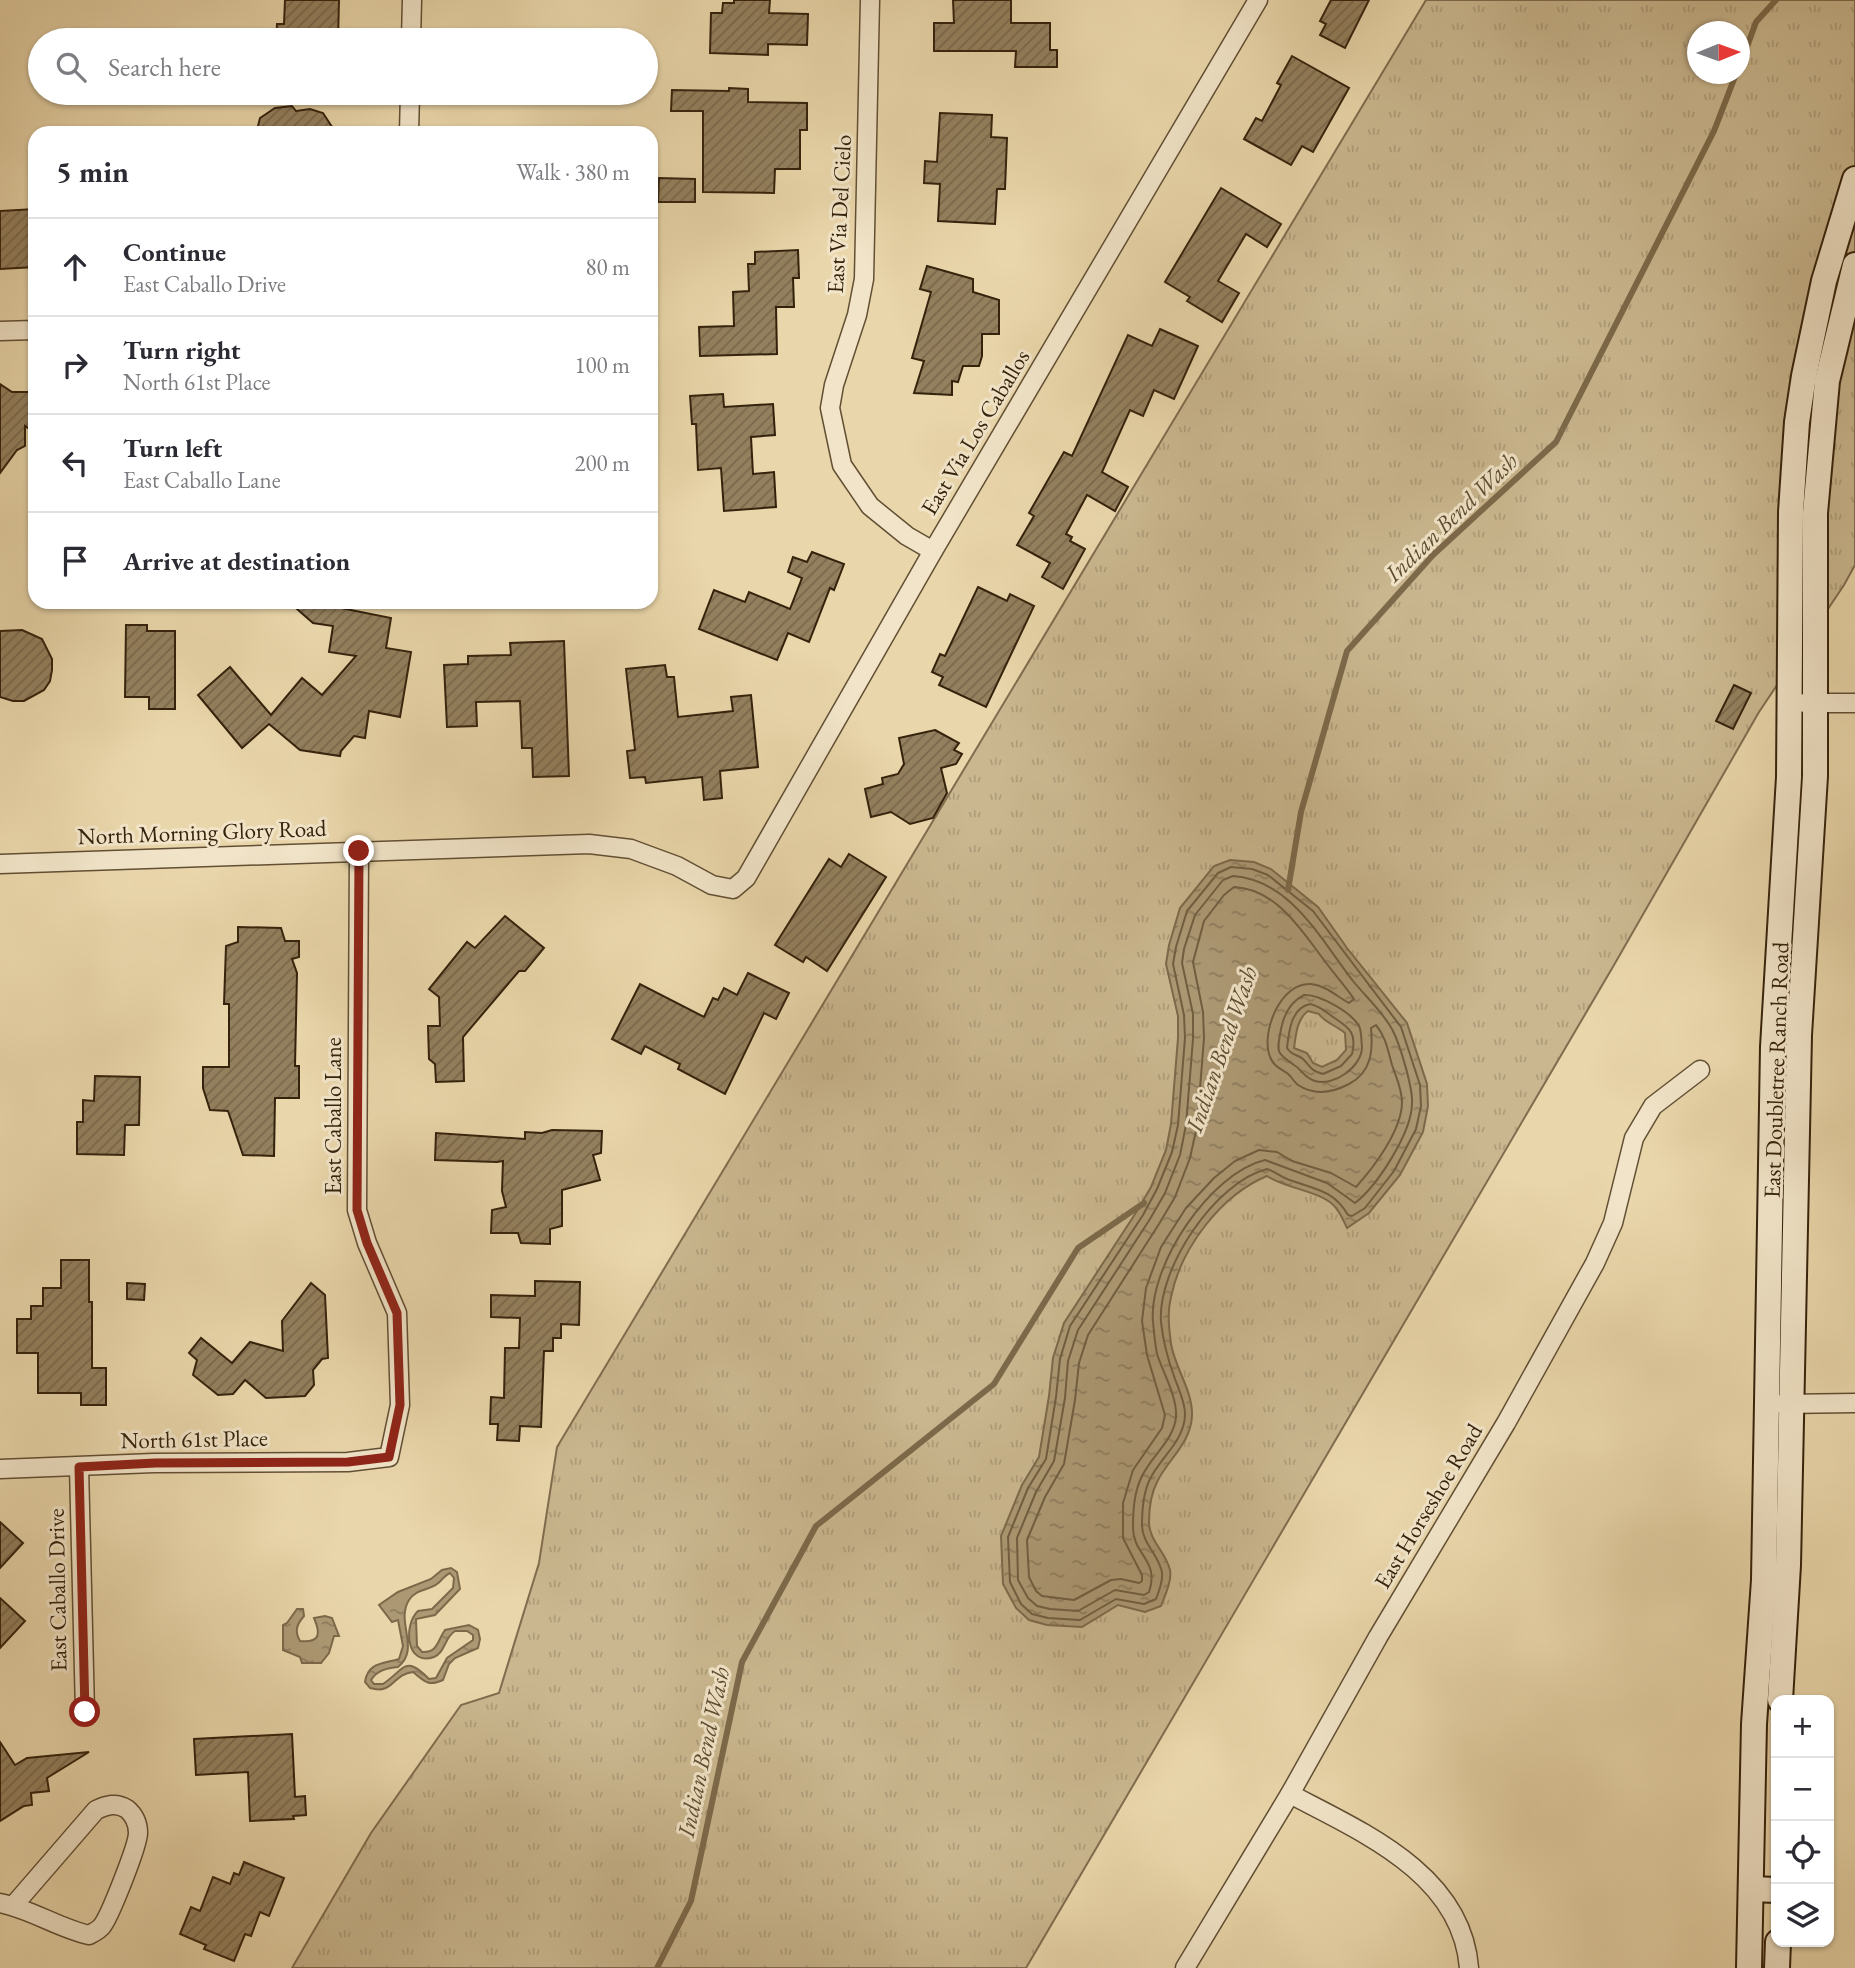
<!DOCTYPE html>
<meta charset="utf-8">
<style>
:root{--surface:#fff;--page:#f7f7f7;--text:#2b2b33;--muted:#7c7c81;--line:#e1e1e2}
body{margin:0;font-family:"EB Garamond",serif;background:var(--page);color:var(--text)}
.controls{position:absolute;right:21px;bottom:21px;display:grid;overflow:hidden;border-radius:14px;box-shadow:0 2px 5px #0004}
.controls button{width:63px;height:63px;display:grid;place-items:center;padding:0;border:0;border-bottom:2px solid var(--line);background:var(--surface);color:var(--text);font:35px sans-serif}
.compass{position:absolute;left:1687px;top:21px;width:63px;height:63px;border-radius:50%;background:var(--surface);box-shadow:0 2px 5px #0004;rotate:89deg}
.stop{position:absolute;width:21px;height:21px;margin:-16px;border:5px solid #8f2418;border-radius:50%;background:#fff}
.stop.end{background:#8f2418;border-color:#fff;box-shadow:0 2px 7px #0008}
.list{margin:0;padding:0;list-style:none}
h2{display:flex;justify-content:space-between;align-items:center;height:91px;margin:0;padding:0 28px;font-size:30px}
h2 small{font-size:23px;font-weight:400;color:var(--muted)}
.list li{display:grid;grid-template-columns:46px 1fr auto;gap:21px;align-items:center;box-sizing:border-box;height:98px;padding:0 28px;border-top:2px solid var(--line)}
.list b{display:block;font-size:26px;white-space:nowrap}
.list p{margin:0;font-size:23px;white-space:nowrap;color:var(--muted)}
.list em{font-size:23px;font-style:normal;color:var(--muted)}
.icon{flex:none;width:38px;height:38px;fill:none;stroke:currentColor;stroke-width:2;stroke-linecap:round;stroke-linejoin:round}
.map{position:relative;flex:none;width:1855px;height:1968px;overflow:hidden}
.search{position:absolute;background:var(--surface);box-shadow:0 2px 5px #0004;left:28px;top:28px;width:630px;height:77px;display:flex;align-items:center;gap:18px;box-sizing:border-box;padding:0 24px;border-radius:38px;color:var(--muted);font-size:26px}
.panel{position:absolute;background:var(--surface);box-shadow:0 2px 5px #0004;left:28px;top:126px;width:630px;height:483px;border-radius:21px}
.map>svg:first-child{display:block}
.grass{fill:url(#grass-tufts);stroke:#806c4e;stroke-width:2;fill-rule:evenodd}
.water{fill:url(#water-ripples);stroke:#7c694a;stroke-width:2;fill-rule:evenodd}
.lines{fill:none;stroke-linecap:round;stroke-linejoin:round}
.shore{stroke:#705e40;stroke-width:2}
.stream{stroke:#7c694a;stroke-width:6}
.building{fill:url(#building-hatch);stroke:#35220c;stroke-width:2}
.minor-casing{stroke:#624f34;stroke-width:21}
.secondary-casing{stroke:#35220c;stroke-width:28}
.minor{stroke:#f1e4c8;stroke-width:18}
.secondary{stroke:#f1e4c8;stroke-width:24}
.route{stroke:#8f2418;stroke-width:9}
.labels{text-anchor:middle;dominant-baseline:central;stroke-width:6;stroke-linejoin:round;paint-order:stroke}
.street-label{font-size:23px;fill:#35220c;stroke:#f1e4c8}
.water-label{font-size:24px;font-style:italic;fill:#5f4c30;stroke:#f1e4c8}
</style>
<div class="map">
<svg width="1855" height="1968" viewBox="0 0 1855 1968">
<defs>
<pattern id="grass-tufts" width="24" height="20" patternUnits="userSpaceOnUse" patternTransform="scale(1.75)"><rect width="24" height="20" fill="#cab78f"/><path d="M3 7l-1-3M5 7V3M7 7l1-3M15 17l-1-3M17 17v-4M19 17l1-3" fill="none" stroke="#ae9d7a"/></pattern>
<pattern id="water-ripples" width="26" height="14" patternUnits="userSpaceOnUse" patternTransform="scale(1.75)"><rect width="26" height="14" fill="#ac9974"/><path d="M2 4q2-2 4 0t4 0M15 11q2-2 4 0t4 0" fill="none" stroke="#8d7c5e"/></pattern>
<pattern id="building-hatch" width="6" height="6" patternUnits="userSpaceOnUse" patternTransform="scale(1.75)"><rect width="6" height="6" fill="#93805e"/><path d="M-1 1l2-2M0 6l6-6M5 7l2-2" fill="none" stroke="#79684c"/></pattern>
</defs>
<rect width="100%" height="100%" fill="#e9d6aa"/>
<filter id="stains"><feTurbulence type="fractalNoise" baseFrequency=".00286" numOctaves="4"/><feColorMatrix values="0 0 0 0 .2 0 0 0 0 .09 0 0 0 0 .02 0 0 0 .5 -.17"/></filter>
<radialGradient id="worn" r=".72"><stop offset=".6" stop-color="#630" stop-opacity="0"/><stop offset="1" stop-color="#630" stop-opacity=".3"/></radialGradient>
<!-- grass -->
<path class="grass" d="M 1426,0 L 1855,0 L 1855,565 L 1844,585 L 1759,712 L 1614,965 L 1026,1968 L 292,1968 L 371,1833 L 461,1705 L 499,1693 L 539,1563 L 557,1447 ZM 1698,32 L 1740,32 L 1740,74 L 1698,74 Z"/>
<!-- water -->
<g class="water">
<path d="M 1230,860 L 1254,862 L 1271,869 L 1318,907 L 1347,948 L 1407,1023 L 1427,1084 L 1428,1106 L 1423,1132 L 1400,1175 L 1369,1213 L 1347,1228 C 1344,1222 1341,1214 1336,1208 C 1323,1191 1286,1189 1267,1176 C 1221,1195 1181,1248 1171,1297 C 1167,1313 1169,1328 1171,1344 C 1175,1368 1193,1391 1192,1416 C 1191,1442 1169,1459 1158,1480 C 1151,1493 1149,1507 1149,1522 C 1149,1541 1166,1552 1170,1570 C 1172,1581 1165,1595 1161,1606 L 1145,1612 L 1118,1605 L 1082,1627 L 1047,1625 L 1029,1620 L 1016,1608 L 1003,1584 L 1001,1536 L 1022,1485 L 1039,1457 L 1049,1396 L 1053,1358 L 1064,1323 L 1137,1211 L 1151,1187 L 1166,1150 L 1171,1124 L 1178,1038 L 1178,1016 L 1166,964 L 1169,945 L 1180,908 L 1214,866 ZM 1308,1011 L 1319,1014 C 1324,1022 1337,1026 1345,1033 L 1346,1050 L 1337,1060 L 1322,1067 L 1313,1063 L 1307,1053 L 1294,1048 C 1296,1034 1297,1019 1308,1011 Z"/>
<path d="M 451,1568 L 457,1572 L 460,1589 L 435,1615 L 416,1619 L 417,1646 L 422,1652 C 438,1653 437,1641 445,1630 L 469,1625 L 478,1630 L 480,1639 L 478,1648 L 455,1658 L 449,1664 L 443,1680 C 428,1687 424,1681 413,1672 C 392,1674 394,1695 370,1688 L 365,1682 C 368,1662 383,1664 399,1659 L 403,1646 L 398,1620 L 392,1622 L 379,1605 L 398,1592 L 431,1579 L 442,1570 ZM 450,1573 L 454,1578 L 453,1588 L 432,1609 L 418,1611 C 403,1625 406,1667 434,1657 C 445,1653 444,1638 455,1631 L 467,1631 L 473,1635 L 473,1640 L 447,1658 L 436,1678 L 429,1679 C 405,1654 405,1669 383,1684 L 374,1684 L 371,1680 C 377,1670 388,1668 398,1667 C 421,1649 395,1622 409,1600 C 417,1588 428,1591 437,1584 C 443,1580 443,1576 450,1573 Z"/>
<path d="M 297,1609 L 303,1609 L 304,1616 C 297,1624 294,1631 300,1641 C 320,1643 321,1634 314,1618 L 325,1616 L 332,1618 L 339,1636 L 334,1636 L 329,1653 L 321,1663 L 302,1663 L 300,1657 L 283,1650 L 283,1625 L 287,1623 Z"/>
</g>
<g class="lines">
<!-- shore -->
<g class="shore">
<path d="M 1231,867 L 1252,869 L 1268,875 L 1313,911 L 1401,1027 L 1420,1085 L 1421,1106 L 1416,1129 L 1394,1171 L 1365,1208 L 1352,1216 L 1348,1215 C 1333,1189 1313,1189 1287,1179 C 1280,1176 1274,1171 1267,1169 C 1215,1182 1157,1269 1161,1322 C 1163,1342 1168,1360 1175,1379 C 1179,1390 1185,1402 1185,1414 C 1185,1440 1161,1457 1150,1479 C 1143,1493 1142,1509 1142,1525 C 1142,1544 1160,1556 1162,1573 C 1163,1582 1159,1591 1156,1599 L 1144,1604 L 1116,1599 L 1080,1620 L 1048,1618 L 1032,1614 L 1021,1604 L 1010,1582 L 1008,1537 L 1028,1488 L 1046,1459 L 1056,1397 L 1060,1359 L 1070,1326 L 1143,1215 L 1157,1189 L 1172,1152 L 1178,1125 L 1185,1038 L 1184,1015 L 1173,964 L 1176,947 L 1187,911 L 1218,873 Z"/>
<path d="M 1233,876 C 1291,880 1321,940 1353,981 C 1366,997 1384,1013 1393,1031 C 1400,1045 1413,1088 1412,1103 C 1412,1132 1378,1185 1355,1203 L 1327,1183 L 1265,1160 C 1210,1173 1148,1266 1153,1322 C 1154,1333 1155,1344 1157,1354 C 1163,1373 1177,1396 1176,1416 C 1175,1439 1152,1455 1142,1476 C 1134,1492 1133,1510 1133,1528 C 1133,1555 1160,1560 1149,1592 L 1144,1595 L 1115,1590 L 1078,1611 L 1050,1609 L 1037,1606 L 1028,1598 L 1018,1580 L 1017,1538 L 1036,1492 L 1054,1461 L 1065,1398 L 1068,1361 L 1078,1330 L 1150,1219 L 1165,1193 L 1180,1155 L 1186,1125 L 1193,1039 L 1193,1014 L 1182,963 L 1184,949 L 1195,915 L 1223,880 Z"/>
<path d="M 1234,887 C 1278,889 1303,933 1327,964 C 1336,976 1346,987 1354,999 L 1349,1003 C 1336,996 1327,986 1311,984 C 1281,982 1262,1030 1269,1054 C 1272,1065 1279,1068 1287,1073 C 1291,1076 1294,1082 1298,1085 C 1315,1096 1332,1093 1349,1084 C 1372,1072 1373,1050 1371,1028 L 1376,1025 C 1386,1037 1388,1051 1392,1065 C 1396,1077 1402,1089 1402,1102 C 1402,1130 1374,1167 1356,1187 L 1331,1173 L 1292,1161 L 1277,1152 L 1259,1150 L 1235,1161 L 1214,1178 L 1186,1208 L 1161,1247 L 1146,1288 L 1142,1321 L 1147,1355 L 1165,1415 L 1162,1428 L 1133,1470 L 1123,1503 L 1123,1538 L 1142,1575 L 1142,1581 L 1139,1583 L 1121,1579 L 1111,1580 L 1074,1600 L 1042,1596 L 1036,1591 L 1029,1577 L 1027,1540 L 1045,1497 L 1064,1464 L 1075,1400 L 1079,1363 L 1088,1335 L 1159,1224 L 1175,1197 L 1190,1158 L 1197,1126 L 1204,1038 L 1203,1012 L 1193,962 L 1204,921 L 1224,895 Z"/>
<path d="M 1304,995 C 1319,994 1351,1012 1359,1026 C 1362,1032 1361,1041 1362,1047 C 1362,1067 1333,1087 1315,1081 C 1303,1077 1303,1070 1294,1065 C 1275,1052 1277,1052 1281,1029 C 1284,1014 1290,1002 1304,995 Z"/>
<path d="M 1310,1004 C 1319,1006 1322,1009 1329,1014 C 1346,1027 1358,1029 1352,1054 L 1341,1066 L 1323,1074 C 1311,1071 1311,1067 1303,1059 C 1297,1054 1292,1056 1287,1048 C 1289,1031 1291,1008 1310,1004 Z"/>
</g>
<!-- stream -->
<g class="stream">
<polyline points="1740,66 1756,22 1776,0"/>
<polyline points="1288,890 1301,812 1347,651 1433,555 1556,442 1714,131 1736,74"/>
<polyline points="657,1968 691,1901 742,1662 816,1526 994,1384 1078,1248 1144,1203"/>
</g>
</g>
<!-- building -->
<g class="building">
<polygon points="285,0 339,0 338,40 276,40 277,24 284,24"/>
<polygon points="734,0 770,0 769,13 808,14 807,45 768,44 768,55 710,53 711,13 722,13 723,3 734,3"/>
<polygon points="953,0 1011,0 1011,23 1050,23 1050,50 1057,50 1057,67 1015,67 1016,51 934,51 934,23 954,23"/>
<polygon points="1331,0 1369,0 1345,48 1320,35 1326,24 1320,21"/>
<polygon points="1292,56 1349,88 1313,152 1302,146 1291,165 1244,139 1256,118 1262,121 1281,85 1277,83"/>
<polygon points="729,88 748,89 748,102 807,103 807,130 800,130 800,169 775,169 774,193 703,192 703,111 671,111 672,90 729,91"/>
<polygon points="292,106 296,111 310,109 323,113 336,133 262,133 258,126 260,118 275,108"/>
<polygon points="940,113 992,115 991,137 1007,138 1005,189 997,189 995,224 938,221 940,184 924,183 925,161 937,162"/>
<polygon points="659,178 695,179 695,202 658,202"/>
<polygon points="1221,188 1281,224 1267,247 1246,234 1218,281 1239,293 1222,322 1187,301 1190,297 1165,282"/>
<polygon points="35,209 35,267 0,269 0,211"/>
<polygon points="798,250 799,278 793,278 794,307 776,307 777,354 700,356 699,327 734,326 733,292 749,291 748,264 755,264 755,252"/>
<polygon points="927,266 973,279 973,292 999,300 999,334 982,334 982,356 979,366 963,366 958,382 952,381 952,395 914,393 924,361 912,358 931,292 920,289"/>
<polygon points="1160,329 1198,346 1174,399 1154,390 1143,416 1130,410 1102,472 1128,487 1115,511 1087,495 1066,534 1072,537 1070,541 1085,549 1063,589 1042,577 1050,563 1017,545 1034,516 1029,513 1064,452 1072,456 1128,335 1152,346"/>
<polygon points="0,384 12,392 35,392 35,433 25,426 25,446 17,450 0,473"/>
<polygon points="723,394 724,407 773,404 775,435 751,437 753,474 774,472 776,507 724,511 721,468 698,470 696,424 692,424 690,396"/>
<polygon points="812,552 844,564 834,590 830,588 809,642 788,633 777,660 699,629 714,590 745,602 749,592 790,609 802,578 788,572 793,557 807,562"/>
<polygon points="978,587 1007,601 1010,594 1034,606 986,707 939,685 943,677 932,672 940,654 945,656"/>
<polygon points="289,602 311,602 391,618 386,648 411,652 400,717 369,711 365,738 354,736 341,751 340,756 300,750 269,724 242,748 198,695 230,667 271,715 302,678 322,695 356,656 329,652 333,626 313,623"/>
<polygon points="126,625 147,625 147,631 175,631 175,709 149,709 149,697 125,697"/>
<polygon points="22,630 42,639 52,659 52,670 50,681 44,690 24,701 13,701 0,697 0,631"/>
<polygon points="564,641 569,776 533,777 532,748 522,748 520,701 476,702 477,726 447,727 444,665 468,664 468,656 511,655 510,643"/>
<polygon points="665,665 667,677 674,677 678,717 733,711 731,697 751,695 758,767 720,771 722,798 704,800 702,777 646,783 645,777 630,778 627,751 635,750 626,669"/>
<polygon points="1734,685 1751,693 1733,729 1716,721"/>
<polygon points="935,730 959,743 954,750 962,754 956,764 941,768 947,793 933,818 910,824 891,812 871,817 865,789 883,784 882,778 898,774 904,764 899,738"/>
<polygon points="849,854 886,877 827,971 806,957 803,962 775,945 829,859 841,867"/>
<polygon points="505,916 544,948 525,971 519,971 463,1037 464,1081 436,1082 435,1064 429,1059 428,1026 440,1026 439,997 429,989 467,942 475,948"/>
<polygon points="238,927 281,928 285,941 299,941 299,957 292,959 297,973 295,1066 299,1066 299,1098 275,1098 274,1156 243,1155 228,1111 210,1110 203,1088 203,1067 229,1067 229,1004 224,1004 226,946 238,942"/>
<polygon points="748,973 789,993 776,1019 764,1013 725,1094 678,1069 680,1064 645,1046 641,1054 612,1039 640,984 704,1017 713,998 718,1000 724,988 737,995"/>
<polygon points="95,1076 140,1077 139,1125 125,1125 124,1155 77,1154 77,1122 83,1122 83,1100 94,1101"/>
<polygon points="552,1130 602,1131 601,1153 593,1155 600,1180 562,1190 562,1226 550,1229 550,1244 521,1243 518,1233 491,1233 492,1210 506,1207 502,1191 503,1161 497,1162 435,1160 436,1133 525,1139 525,1132 542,1133"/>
<polygon points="61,1260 89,1260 89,1302 92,1302 92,1368 106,1368 106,1405 81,1405 81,1393 38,1393 38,1353 17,1353 17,1319 31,1319 31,1306 43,1306 43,1288 61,1288"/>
<polygon points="535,1281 580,1282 579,1325 561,1324 561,1338 553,1338 553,1351 544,1351 541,1427 520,1426 519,1441 497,1440 498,1424 490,1424 491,1397 504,1398 505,1348 519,1348 520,1318 491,1317 491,1295 535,1296"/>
<polygon points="127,1283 145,1284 144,1300 127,1299"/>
<polygon points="311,1283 325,1295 328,1358 322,1359 313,1370 314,1385 305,1396 266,1398 245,1380 233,1394 218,1395 193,1375 197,1360 189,1353 201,1338 232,1363 250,1342 283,1351 282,1321"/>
<polygon points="0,1522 23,1543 0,1568"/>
<polygon points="0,1598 25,1621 0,1648"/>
<polygon points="292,1734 295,1797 305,1796 306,1815 293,1816 294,1819 250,1821 248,1772 196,1775 194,1739"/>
<polygon points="0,1742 15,1765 27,1758 89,1752 47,1778 49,1791 31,1793 32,1805 24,1806 0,1821"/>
<polygon points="244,1862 284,1878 269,1916 260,1912 251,1936 245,1934 234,1961 204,1949 206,1945 180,1934 191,1907 200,1911 213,1877 230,1884 234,1873 239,1875"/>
</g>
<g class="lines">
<!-- minor casing -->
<g class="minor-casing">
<g id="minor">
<polyline points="870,0 864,279 857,315 834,385 830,408 842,465 870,506 907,536 933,551"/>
<polyline points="411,40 412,0"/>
<polyline points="409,133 410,93"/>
<polyline points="0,331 35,330"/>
<polyline points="1804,703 1855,703"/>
<polyline points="0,864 589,844 631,849 677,866 712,885 733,889 746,878 933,551 1258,0"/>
<polyline points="1782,1404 1855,1403"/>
<polyline points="79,1467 85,1712"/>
<polyline points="0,1469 154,1463 348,1462 389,1457 400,1405 397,1313 367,1243 357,1210 359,851"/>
<path d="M 1290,1794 C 1362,1832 1462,1874 1469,1968"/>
<path d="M 0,1903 C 31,1909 58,1928 89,1935 C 93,1933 99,1930 102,1926 C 110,1916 138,1845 138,1833 C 138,1824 134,1815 127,1809 C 116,1802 107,1805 96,1810 L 13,1906"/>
<polyline points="1185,1968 1290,1794 1378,1637 1506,1423 1595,1263 1613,1223 1634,1138 1653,1106 1700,1070"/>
</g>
</g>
<!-- secondary casing -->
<g class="secondary-casing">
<g id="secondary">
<polyline points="1780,1700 1788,1565 1799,1035 1815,776 1815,513 1827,381 1855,265"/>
<polyline points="1752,1889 1776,1890"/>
<polyline points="1749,1968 1754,1724 1764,1580 1773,1047 1789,777 1791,512 1797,422 1804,376 1824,281 1855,179"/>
<polyline points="1777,1968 1778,1942"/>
</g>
</g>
<!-- minor -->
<use href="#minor" class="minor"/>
<!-- secondary -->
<use href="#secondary" class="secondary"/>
</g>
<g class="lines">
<!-- route -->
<polyline class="route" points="85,1712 79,1467 155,1463 348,1462 389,1457 400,1405 397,1313 367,1243 357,1210 359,851"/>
</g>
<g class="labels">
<!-- street labels -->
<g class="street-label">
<text transform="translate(839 214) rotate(-87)">East Via Del Cielo</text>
<text transform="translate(975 432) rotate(-59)">East Via Los Caballos</text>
<text transform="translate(202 832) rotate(-2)">North Morning Glory Road</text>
<text transform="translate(1776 1070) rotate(-88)">East Doubletree Ranch Road</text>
<text transform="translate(333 1116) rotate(-90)">East Caballo Lane</text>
<text transform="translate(194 1439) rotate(-1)">North 61st Place</text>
<text transform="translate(1428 1506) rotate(-59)">East Horseshoe Road</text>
<text transform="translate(57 1590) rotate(-91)">East Caballo Drive</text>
</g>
<!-- water labels -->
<g class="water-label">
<text transform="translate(1451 517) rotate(-44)">Indian Bend Wash</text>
<text transform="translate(1221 1049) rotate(-71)">Indian Bend Wash</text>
<text transform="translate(703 1752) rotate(-78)">Indian Bend Wash</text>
</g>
</g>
<rect width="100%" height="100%" filter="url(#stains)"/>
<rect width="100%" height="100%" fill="url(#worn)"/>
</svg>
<div class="controls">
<button>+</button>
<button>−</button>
<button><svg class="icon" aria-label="locate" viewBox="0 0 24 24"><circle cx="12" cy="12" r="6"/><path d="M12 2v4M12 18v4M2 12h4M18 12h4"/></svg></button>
<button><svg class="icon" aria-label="layers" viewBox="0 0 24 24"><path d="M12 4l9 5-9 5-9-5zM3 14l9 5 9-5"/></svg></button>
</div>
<svg class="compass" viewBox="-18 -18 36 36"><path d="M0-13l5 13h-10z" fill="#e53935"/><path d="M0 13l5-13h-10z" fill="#7c7c81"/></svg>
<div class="stop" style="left:85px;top:1712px"></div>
<div class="stop end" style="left:359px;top:851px"></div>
<div class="search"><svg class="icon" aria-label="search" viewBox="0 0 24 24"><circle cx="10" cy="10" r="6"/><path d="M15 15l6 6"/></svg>Search here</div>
<section class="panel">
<h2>5 min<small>Walk · 380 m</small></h2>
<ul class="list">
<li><svg class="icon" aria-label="ahead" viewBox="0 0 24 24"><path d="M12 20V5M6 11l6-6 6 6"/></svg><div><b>Continue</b><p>East Caballo Drive</p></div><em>80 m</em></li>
<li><svg class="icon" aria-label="right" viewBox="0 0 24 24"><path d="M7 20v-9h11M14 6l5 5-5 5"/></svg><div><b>Turn right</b><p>North 61st Place</p></div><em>100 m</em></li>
<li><svg class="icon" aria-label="left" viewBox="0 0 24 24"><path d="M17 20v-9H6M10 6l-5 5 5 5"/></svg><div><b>Turn left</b><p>East Caballo Lane</p></div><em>200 m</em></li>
<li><svg class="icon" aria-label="arrive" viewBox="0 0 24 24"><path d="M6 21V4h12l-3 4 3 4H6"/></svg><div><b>Arrive at destination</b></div></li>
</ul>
</section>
</div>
